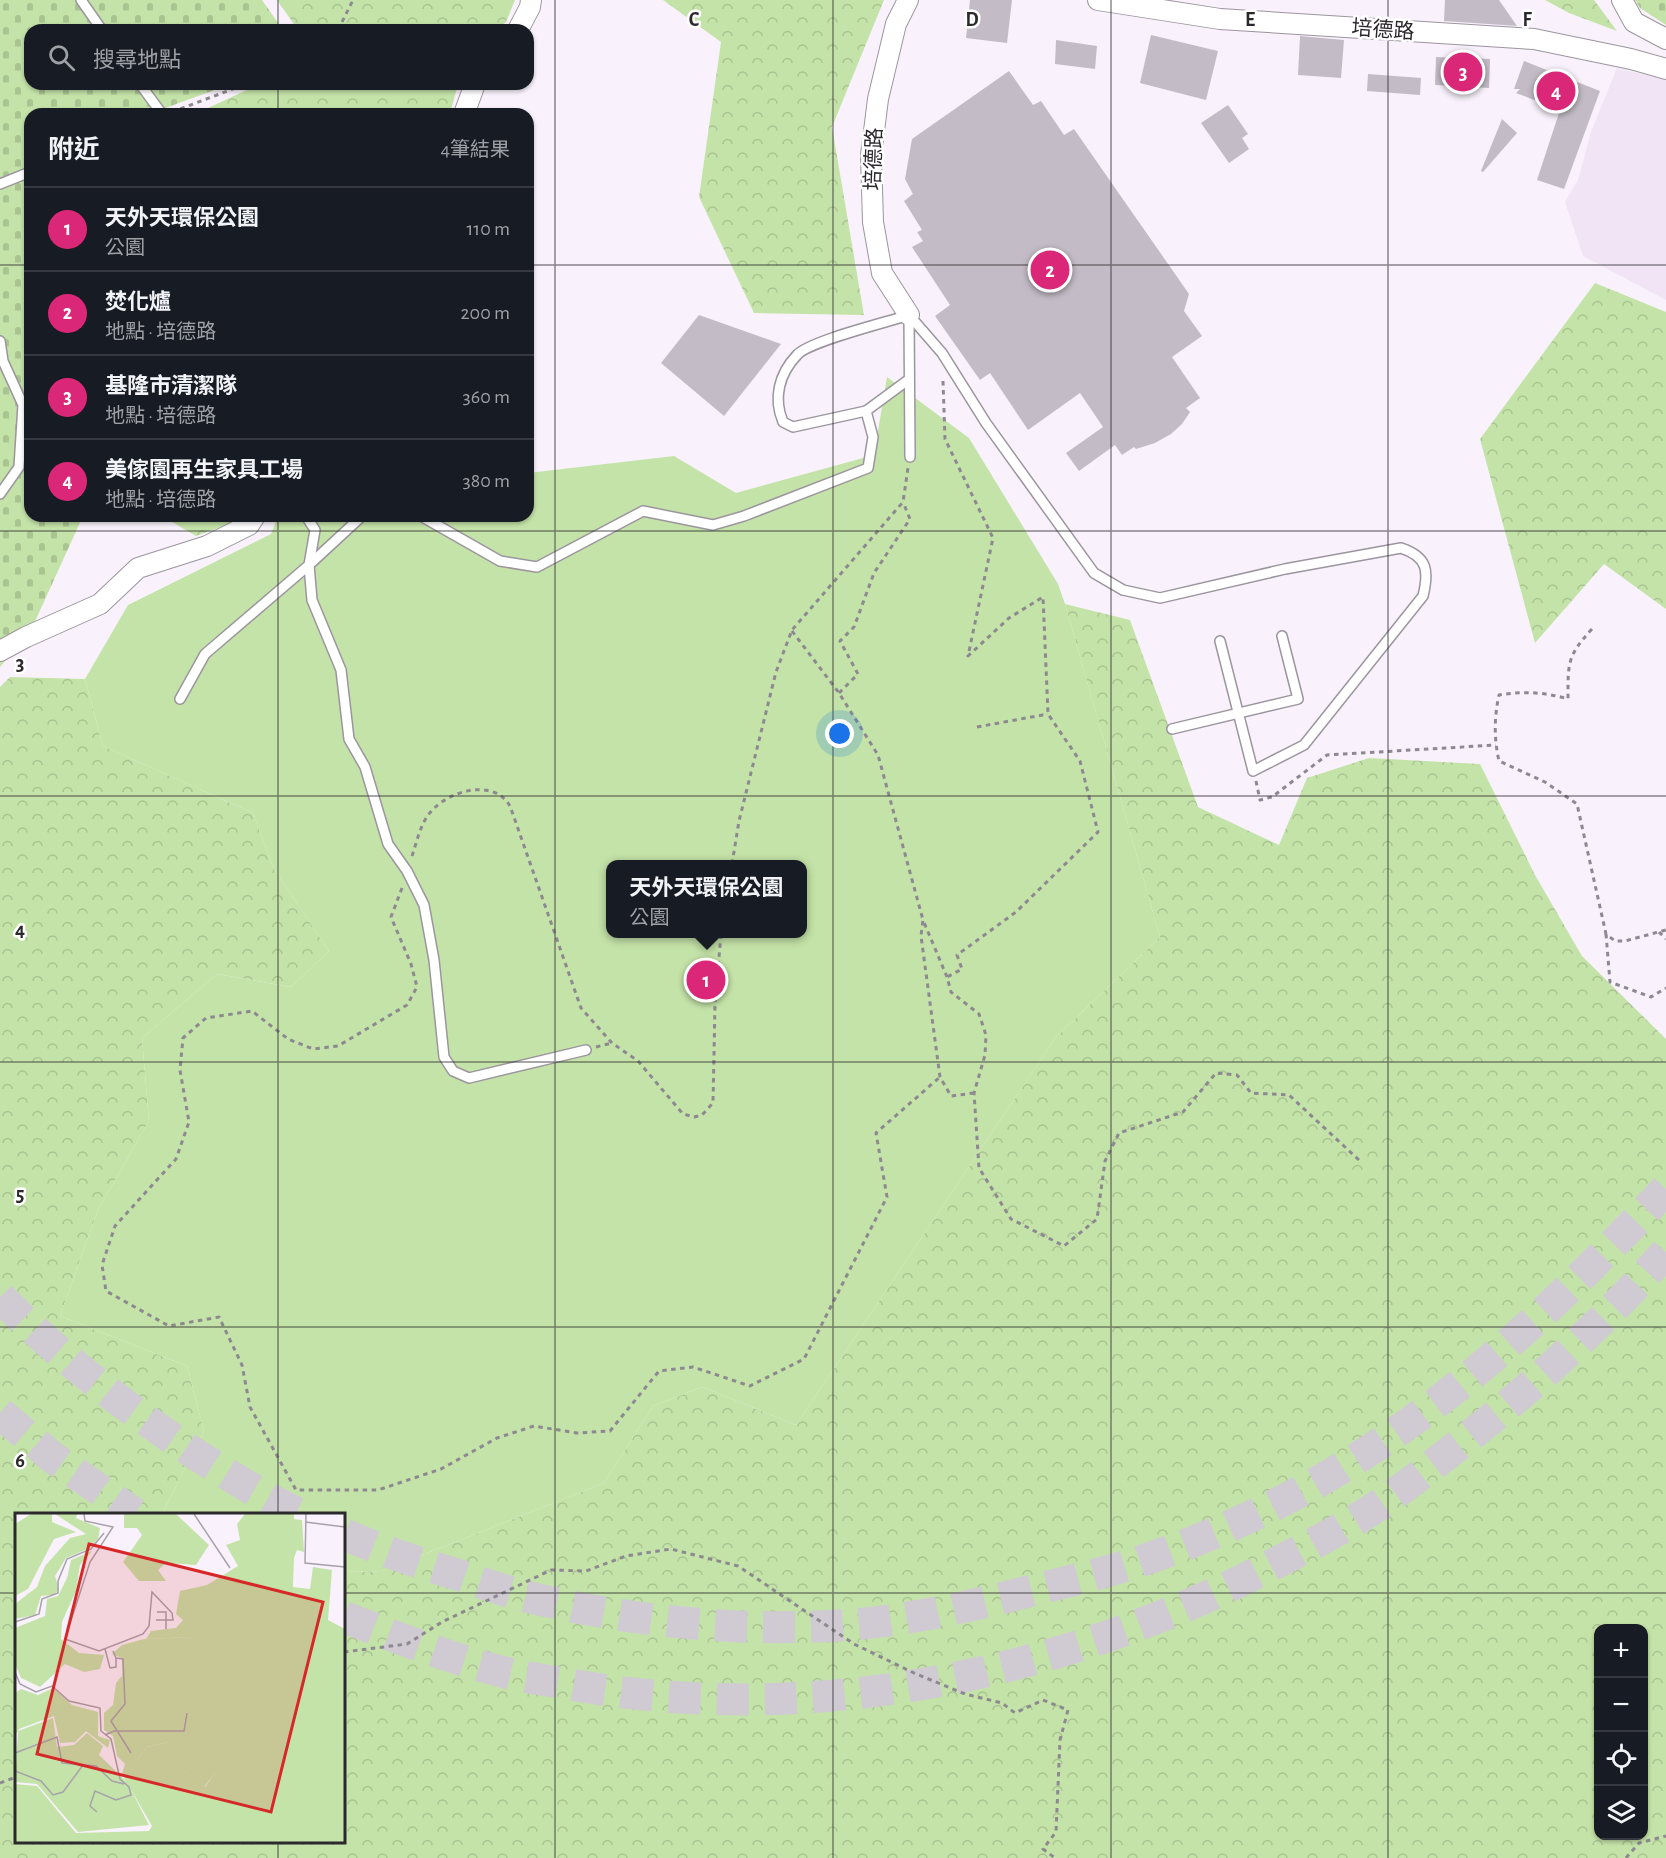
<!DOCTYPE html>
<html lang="zh-TW">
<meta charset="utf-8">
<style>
:root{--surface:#171b24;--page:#242831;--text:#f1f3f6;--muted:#9ea1a6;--line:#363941;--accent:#db2777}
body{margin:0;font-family:"Alegreya Sans","Noto Sans TC",sans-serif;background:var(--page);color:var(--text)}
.controls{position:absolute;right:18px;bottom:18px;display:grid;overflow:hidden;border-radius:12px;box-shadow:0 2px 4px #0004}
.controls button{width:54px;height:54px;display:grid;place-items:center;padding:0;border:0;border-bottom:2px solid var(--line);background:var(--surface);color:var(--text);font:30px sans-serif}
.you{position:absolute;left:840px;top:734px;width:21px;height:21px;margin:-15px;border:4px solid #fff;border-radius:50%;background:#1a73e8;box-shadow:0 0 0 9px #1a73e833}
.badge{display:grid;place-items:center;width:39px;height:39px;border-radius:50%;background:var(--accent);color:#fff;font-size:20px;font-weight:700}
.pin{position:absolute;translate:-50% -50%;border:3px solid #fff;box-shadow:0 2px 6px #0006}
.popup{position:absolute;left:606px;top:860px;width:201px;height:78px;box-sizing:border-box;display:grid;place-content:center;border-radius:12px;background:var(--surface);filter:drop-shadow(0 2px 4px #0005);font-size:20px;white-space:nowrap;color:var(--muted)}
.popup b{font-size:22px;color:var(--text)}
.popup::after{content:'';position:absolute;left:50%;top:100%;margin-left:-12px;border:12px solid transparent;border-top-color:var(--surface)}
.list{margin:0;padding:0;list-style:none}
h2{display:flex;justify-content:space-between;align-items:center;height:78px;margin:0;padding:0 24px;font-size:26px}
h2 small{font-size:20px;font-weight:400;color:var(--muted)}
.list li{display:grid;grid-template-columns:39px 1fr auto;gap:18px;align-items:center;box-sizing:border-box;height:84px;padding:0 24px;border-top:2px solid var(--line)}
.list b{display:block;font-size:22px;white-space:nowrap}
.list p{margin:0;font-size:20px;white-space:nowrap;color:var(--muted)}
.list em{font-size:20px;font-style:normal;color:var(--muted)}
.icon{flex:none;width:33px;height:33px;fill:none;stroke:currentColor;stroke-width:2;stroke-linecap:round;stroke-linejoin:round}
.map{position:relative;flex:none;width:1666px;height:1858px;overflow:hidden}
.search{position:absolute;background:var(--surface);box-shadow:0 2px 4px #0004;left:24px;top:24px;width:510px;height:66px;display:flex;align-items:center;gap:15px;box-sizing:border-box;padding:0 21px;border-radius:18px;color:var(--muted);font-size:22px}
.panel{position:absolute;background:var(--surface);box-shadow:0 2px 4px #0004;left:24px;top:108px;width:510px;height:414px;border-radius:18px}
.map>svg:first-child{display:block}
.built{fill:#f1e5f5}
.forest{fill:url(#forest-crowns);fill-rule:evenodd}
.cemetery{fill:url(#cemetery-stones)}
.green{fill:#c4e3a8;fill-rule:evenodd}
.building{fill:#c3bcc6}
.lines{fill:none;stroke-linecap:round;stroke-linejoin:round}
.trunk-tunnel{stroke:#d0cad3;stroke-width:32;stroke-dasharray:32 16;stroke-linecap:butt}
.service-casing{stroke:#9c959e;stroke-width:12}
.minor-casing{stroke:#9c959e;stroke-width:22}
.path{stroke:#8e8990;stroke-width:3;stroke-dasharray:4.5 4.5;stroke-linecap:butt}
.service{stroke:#fff;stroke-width:9}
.minor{stroke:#fff;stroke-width:20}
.grid{fill:none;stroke:#2c292d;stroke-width:1.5;stroke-opacity:0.55}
.labels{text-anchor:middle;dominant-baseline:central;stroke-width:5;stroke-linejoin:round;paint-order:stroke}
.street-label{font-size:21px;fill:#2c292d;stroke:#fff}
.inset-road{fill:none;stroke:#a7a2a9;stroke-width:1.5}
.view{fill:#d62828;fill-opacity:0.15;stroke:#d62828;stroke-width:3}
.inset-edge{fill:none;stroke:#2c292d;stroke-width:3}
.grid-label{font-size:20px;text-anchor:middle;font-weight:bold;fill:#2c292d;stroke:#fff;stroke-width:5;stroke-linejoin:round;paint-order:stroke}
</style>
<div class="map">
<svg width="1666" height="1858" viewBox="0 0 1666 1858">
<defs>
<pattern id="forest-crowns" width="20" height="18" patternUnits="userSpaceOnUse" patternTransform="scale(1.5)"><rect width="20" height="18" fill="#c4e3a8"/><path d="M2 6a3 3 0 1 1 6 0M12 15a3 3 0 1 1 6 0" fill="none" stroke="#a9c391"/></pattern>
<pattern id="cemetery-stones" width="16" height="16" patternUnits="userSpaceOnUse" patternTransform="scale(1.5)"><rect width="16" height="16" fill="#c4e3a8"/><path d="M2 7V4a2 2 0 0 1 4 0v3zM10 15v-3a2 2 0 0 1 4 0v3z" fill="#a9c391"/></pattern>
</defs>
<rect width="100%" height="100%" fill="#f9f2fc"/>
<!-- built -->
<polygon class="built" points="1617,68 1666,80 1666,300 1583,256 1565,202 1578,180 1591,132"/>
<!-- forest -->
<g class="forest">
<polygon points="277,0 515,0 506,22 497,30 298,30"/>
<polygon points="663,0 884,0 832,127 864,315 754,313 699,197 721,42"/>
<polygon points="1545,0 1594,0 1617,31 1569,13"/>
<polygon points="260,84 458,84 450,114 195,114"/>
<polygon points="1595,283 1666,312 1666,609 1604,564 1535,643 1480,439"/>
<polygon points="174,516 240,516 235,522 196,536 172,522"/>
<path d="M 1065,604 L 1130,620 L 1198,807 L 1279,845 L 1307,778 L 1369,758 L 1480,764 L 1535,875 L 1582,956 L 1666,1039 L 1666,1858 L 0,1858 L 0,687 L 10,677 L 85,679 L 103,746 L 253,813 L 273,867 L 329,951 L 291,987 L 217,974 L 142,1038 L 149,1121 L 98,1210 L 60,1316 L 187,1366 L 204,1431 L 162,1514 L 16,1514 L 16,1842 L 344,1842 L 344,1572 L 382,1571 L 604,1483 L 653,1406 L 702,1387 L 796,1425 L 1056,1037 L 1160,937 ZM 1598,1628 L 1644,1628 L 1644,1836 L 1598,1836 Z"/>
</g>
<!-- cemetery -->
<g class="cemetery">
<polygon points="0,0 262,0 283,30 30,30 30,84 231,84 149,114 30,114 30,516 83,516 32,628 0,667"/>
<polygon points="1635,0 1666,0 1666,25 1640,8"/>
</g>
<!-- green -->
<path class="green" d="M 887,377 L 969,438 L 1058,584 L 1065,604 L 1160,937 L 1056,1037 L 796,1425 L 702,1387 L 653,1406 L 604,1483 L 382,1571 L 344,1572 L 344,1514 L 162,1514 L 204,1431 L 187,1366 L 60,1316 L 98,1210 L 149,1121 L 142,1038 L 217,974 L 291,987 L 329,951 L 273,867 L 253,813 L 103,746 L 85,679 L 128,605 L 271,534 L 278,516 L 528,516 L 528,473 L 674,456 L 736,493 L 874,455 ZM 610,864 L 802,864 L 802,934 L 610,934 Z"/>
<!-- building -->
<g class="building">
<polygon points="970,0 1012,0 1007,43 966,38"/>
<polygon points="1445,0 1499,0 1517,26 1444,21"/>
<polygon points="1151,35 1218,51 1206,100 1140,83"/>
<polygon points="1300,36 1344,40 1341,78 1298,75"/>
<polygon points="1056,40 1097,46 1095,69 1055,64"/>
<polygon points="1436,57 1490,59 1489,88 1435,85"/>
<polygon points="1524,61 1600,91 1564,189 1537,180 1560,110 1516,93 1520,89 1514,89"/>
<polygon points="1009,71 1033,105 1041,101 1064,135 1074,129 1189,294 1184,311 1202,336 1172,357 1200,398 1186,408 1190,412 1182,424 1171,434 1155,443 1136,449 1134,447 1122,455 1115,445 1079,471 1066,453 1103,427 1080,393 1028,430 990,373 980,380 935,316 950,305 912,247 923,241 917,232 922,230 904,201 913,194 905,179 912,139"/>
<polygon points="1368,74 1421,78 1420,95 1367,91"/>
<polygon points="1228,105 1248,134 1242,138 1249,149 1229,163 1201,123"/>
<polygon points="1502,119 1517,133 1483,172 1481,171"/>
<polygon points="699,315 781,344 724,416 661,363"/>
</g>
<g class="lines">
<!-- trunk-tunnel -->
<g class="trunk-tunnel">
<path d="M 0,1297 C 61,1358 128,1410 200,1457 C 232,1477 265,1498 299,1514"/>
<polyline points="0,1413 52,1457 135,1514"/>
<path d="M 344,1534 C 381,1551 422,1564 462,1576 C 485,1584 508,1592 532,1598 C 635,1622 742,1632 847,1625 C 915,1620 984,1603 1050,1586 C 1078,1579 1107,1572 1135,1563 C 1199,1542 1265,1512 1323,1479 C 1454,1403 1564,1298 1666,1189"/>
<path d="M 344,1617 C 398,1638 454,1660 511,1674 C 528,1678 545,1680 562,1683 C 805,1728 1058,1678 1276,1563 C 1311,1545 1346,1527 1379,1505 C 1407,1486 1434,1464 1461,1443 C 1535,1385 1604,1322 1666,1252"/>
</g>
<!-- service casing -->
<g class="service-casing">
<g id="service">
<polyline points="81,0 102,30"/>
<polyline points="140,84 162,114"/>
<polyline points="0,184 30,172"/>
<path d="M 909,315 L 942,353 L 986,423 L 1094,573 L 1123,590 L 1160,598 L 1285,569 L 1401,548 C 1428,557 1429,571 1423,596 L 1304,745 L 1253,771 L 1220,641"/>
<polyline points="909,315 910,457"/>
<polyline points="0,341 3,361 23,405 19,467 0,494"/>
<path d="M 866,411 L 793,427 L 783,422 C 773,398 779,374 797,355 C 809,341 888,322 909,315"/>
<polyline points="306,516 315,530 309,565 312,600 341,670 349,739 365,767 388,844 407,871 424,905 434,960 444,1057 453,1071 469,1078 586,1050"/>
<polyline points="421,516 500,561 537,567 643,511 713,525 744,516 868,468 873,437 866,411 908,380"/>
<polyline points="180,699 205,654 309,565 362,516"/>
<polyline points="1172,729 1298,699 1282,636"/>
</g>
</g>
<!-- minor casing -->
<g class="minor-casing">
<g id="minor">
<polyline points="908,0 896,24 878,99 871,155 873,222 882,273 909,315"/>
<polyline points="1098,0 1220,19 1534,39 1631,59 1666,69"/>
<polyline points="1622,0 1634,22 1666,39"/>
<polyline points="518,30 530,7 531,0"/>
<polyline points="464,114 475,84"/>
<polyline points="0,651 26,637 100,604 138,568 207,546 249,525 255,516"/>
</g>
</g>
<!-- path -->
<g class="path">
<polyline points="338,30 353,0"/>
<polyline points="172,112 246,84"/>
<polyline points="943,381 945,439 993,538 968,656 1009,618 1043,597 1048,714 1080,761 1098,832 1016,912 957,955 962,969 947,977"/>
<path d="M 1592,629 C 1567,656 1568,663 1568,699 C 1545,692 1522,691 1499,695 C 1494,718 1494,739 1499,761 L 1545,782 L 1577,804 L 1606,934 L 1615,941 L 1625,941 L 1666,930"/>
<polyline points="792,631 839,693 878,755 923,920"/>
<polyline points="839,693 858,674 840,641 854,627 874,573 910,519 903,502"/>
<polyline points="977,727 1048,714"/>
<polyline points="1256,781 1260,800 1272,797 1327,755 1496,745"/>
<path d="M 412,856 C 416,844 419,831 425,820 C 439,793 492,775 510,806 L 581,1008 L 612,1043 L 638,1061 L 683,1114 L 694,1117 L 702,1115 L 713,1103 L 715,1004 L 721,934"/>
<polyline points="732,864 739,821 776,672 792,630 903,502 908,468"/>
<polyline points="402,888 391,917 411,964 417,987 407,1005 338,1046 313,1049 288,1039 252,1011 206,1018 183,1038 180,1070 189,1122 176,1159 115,1226 102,1265 106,1291 169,1326 219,1317 242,1365 250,1407 296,1490 378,1490 441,1469 497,1438 534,1426 577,1433 610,1431 659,1371 693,1367 750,1386 804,1359 887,1197 876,1133 940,1077"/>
<polyline points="1659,932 1666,939"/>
<polyline points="1606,934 1610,982 1651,997 1666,988"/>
<polyline points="596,1047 612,1043"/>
<polyline points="974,1093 951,1096 940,1077 921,936 923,920 947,977 951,992 979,1014 986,1035 985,1055 974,1093 979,1168 1011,1219 1064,1246 1097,1219 1105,1161 1119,1133 1183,1112 1216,1073 1237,1075 1251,1093 1289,1095 1360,1161"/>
<polyline points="344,1652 407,1644 442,1622 551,1570 586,1571 626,1556 671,1549 738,1566 854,1644 914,1673 965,1694 1002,1703 1015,1713 1043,1700 1068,1710 1060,1740 1056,1832 1043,1849 1055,1858"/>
<polyline points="0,1783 16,1777"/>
<polyline points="1626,1858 1639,1843 1666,1836"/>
</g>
<!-- service -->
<use href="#service" class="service"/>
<!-- minor -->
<use href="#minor" class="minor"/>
</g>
<!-- grid -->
<path class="grid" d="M 278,0 L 278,30M 555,0 L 555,1858M 833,0 L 833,1858M 1111,0 L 1111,1858M 1388,0 L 1388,1858M 278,84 L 278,114M 0,265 L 30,265M 528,265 L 1666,265M 278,516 L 278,1514M 0,531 L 1666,531M 0,796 L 1666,796M 0,1062 L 1666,1062M 0,1327 L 1666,1327M 0,1593 L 16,1593M 344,1593 L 1666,1593M 278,1842 L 278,1858"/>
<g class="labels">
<!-- street labels -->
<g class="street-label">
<text transform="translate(1383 30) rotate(4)">培德路</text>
<text transform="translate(874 159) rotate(-88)">培德路</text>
</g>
</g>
<!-- overview -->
<g transform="translate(15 1513)">
<rect width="330" height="330" fill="#f9f2fc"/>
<path d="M 16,1 L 37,1 L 37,9 L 61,19 L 39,26 L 13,76 L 0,83 L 0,11 ZM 109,1 L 161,1 L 194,32 L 181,52 L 151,50 L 143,57 L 151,68 L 124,68 L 108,49 L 127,22 L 122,15 L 109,15 ZM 230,1 L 279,1 L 279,6 L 287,7 L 289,39 L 282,37 L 279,45 L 278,74 L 295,76 L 298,54 L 317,57 L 313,107 L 330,116 L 330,329 L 0,329 L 0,271 L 22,273 L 61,320 L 134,318 L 137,313 L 107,261 L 110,251 L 119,251 L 132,234 L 152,229 L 168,257 L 190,274 L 200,260 L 208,260 L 226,274 L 218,196 L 176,124 L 131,126 L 136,118 L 161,115 L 168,107 L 161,101 L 165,78 L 192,72 L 223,53 L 211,32 L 225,27 L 222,11 ZM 77,38 L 65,52 L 61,78 L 47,109 L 46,126 L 64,140 L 89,142 L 85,156 L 69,159 L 50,151 L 25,174 L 6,165 L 0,151 L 0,115 L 30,103 L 32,86 L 43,83 L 52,65 L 56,47 ZM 38,175 L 57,192 L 83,199 L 83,223 L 95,227 L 93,235 L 71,218 L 60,229 L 45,230 L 39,203 L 4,216 L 0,223 L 0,180 L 6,176 L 23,182 Z" fill="#c4e3a8"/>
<path d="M 40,1 L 62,1 L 61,5 L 85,15 L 83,26 L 75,35 L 51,45 L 40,63 L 44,77 L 38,82 L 26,83 L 20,102 L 0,106 L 0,91 L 22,74 L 30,53 L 55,25 L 71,21 ZM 38,205 L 42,234 L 59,232 L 72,220 L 88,233 L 84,242 L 112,269 L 134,312 L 63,319 L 22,271 L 0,269 L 3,218 Z" fill="#c4e3a8"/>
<path d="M 176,124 L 186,140 L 226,185 L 218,196 L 228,211 L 232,242 L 226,275 L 208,260 L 200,260 L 189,274 L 168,257 L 157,255 L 151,244 L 155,235 L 152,229 L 132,234 L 119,251 L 110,251 L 102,243 L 98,223 L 89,217 L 89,200 L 98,192 L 101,170 L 107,163 L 107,145 L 97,141 L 107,132 L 129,126 Z" fill="#c4e3a8"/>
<path class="inset-road" d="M 69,1 L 70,8 L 98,14 L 75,49 L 50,126 L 84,138 L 128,121 L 134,113 L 137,79 L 157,100 L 158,107 L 141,107M 179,1 L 215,55M 291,1 L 290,50 L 330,54M 290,9 L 330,14M 142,99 L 151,99 L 151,116M 0,109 L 24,101 L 27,86 L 43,80 L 43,68 L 52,46 L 76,36 L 89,20M 90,136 L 95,155 L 101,154 L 101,145M 98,138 L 101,145 L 108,146 L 110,191 L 96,208 L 116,240M 0,159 L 5,171 L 21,179 L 37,173 L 54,188 L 85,195 L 86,218 L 96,226 L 105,266 L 114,274 L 116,282 L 101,287 L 80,278 L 75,293 L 82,299M 90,222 L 99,218 L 169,218 L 172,200M 0,240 L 42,224 L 47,250 L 81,253 L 97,268 L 109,271M 0,258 L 26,268 L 38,282 L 48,279 L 68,252"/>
<path class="view" d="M 74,31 L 308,89 L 256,299 L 22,241 Z"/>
<rect width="330" height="330" class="inset-edge"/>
</g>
<g class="grid-label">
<text x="694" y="26">C</text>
<text x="972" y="26">D</text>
<text x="1250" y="26">E</text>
<text x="1527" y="26">F</text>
<text x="20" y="670">3</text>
<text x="20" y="936">4</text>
<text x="20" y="1201">5</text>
<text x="20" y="1467">6</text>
</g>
</svg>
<div class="controls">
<button>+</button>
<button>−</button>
<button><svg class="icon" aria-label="locate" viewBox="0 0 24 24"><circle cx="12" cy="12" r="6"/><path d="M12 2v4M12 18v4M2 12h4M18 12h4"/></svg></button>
<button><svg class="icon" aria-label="layers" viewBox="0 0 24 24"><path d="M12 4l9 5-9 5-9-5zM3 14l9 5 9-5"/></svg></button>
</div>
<div class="you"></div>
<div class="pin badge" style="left:706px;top:980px">1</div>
<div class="popup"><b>天外天環保公園</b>公園</div>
<div class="pin badge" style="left:1050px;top:270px">2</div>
<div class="pin badge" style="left:1463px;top:72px">3</div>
<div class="pin badge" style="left:1556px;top:91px">4</div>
<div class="search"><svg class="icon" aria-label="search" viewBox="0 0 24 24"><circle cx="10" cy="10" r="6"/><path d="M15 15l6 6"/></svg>搜尋地點</div>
<section class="panel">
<h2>附近<small>4筆結果</small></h2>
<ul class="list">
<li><span class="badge">1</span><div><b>天外天環保公園</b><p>公園</p></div><em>110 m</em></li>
<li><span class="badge">2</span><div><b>焚化爐</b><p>地點 · 培德路</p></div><em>200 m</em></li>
<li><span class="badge">3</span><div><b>基隆市清潔隊</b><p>地點 · 培德路</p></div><em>360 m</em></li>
<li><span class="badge">4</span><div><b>美傢園再生家具工場</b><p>地點 · 培德路</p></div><em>380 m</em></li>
</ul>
</section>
</div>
